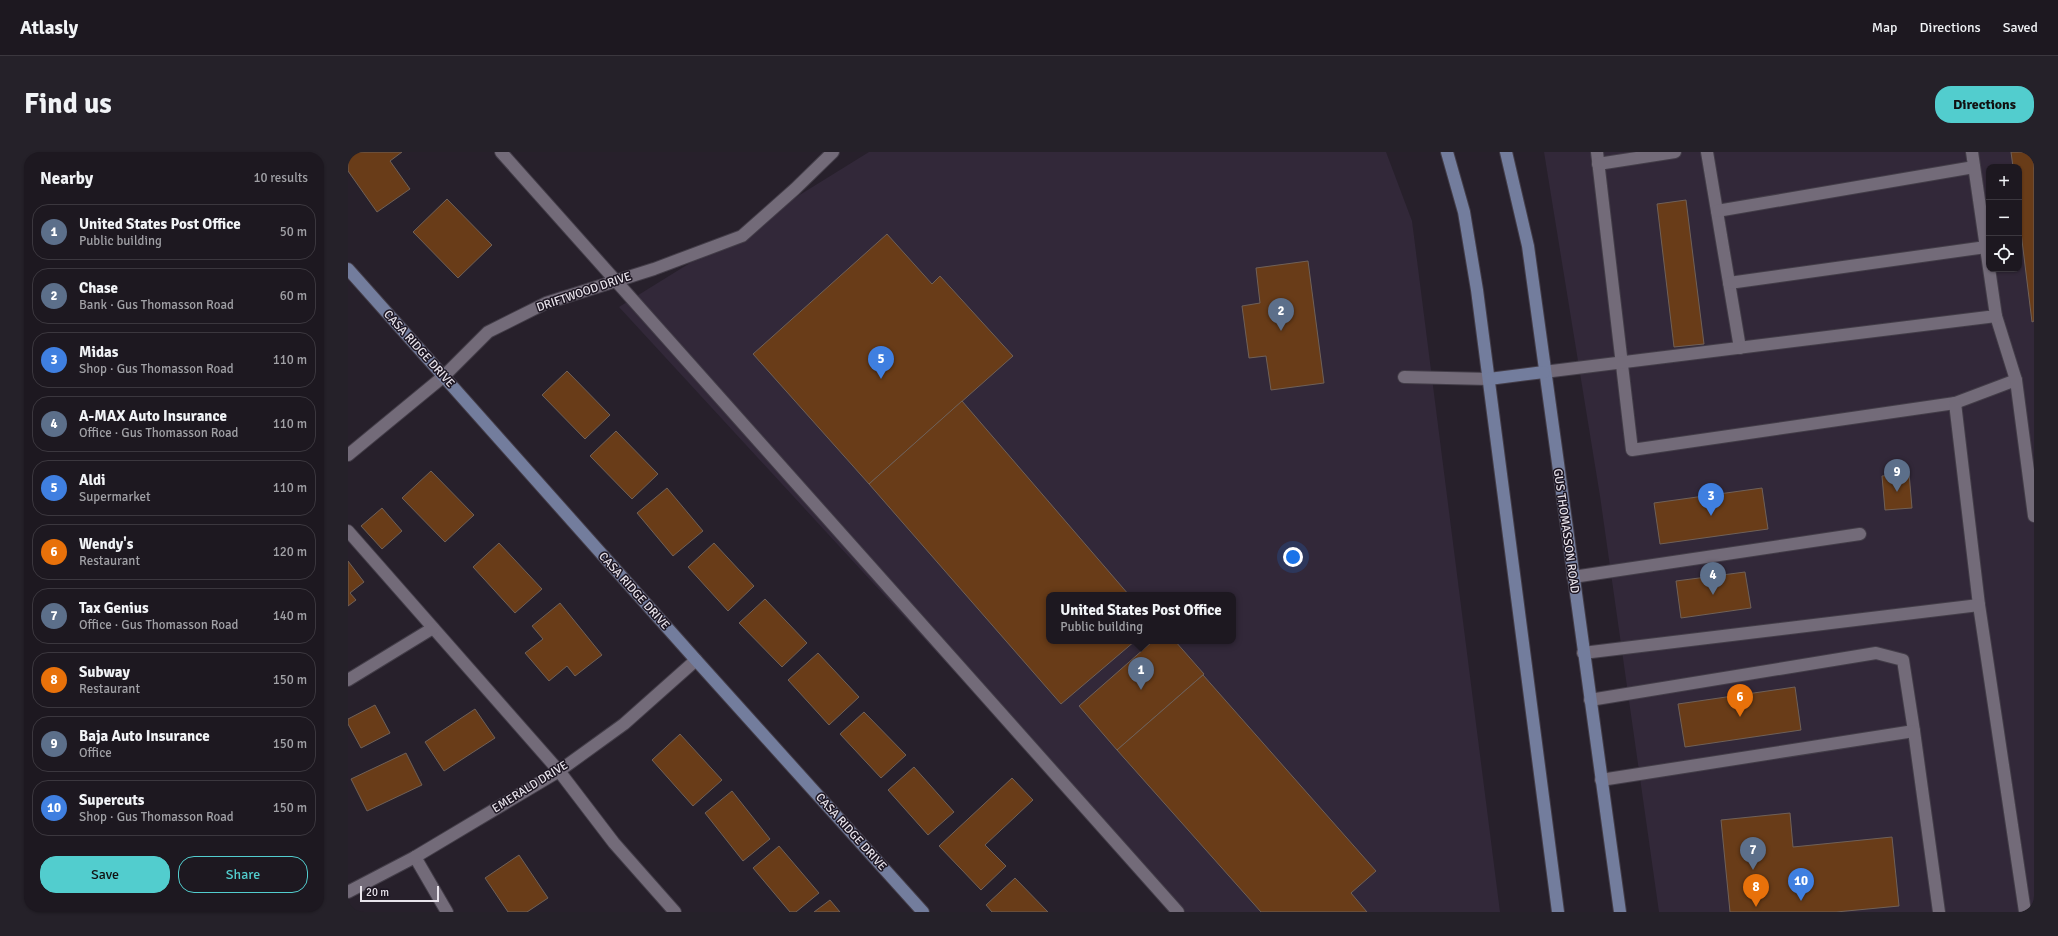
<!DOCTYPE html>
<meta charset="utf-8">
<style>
:root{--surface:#1d1820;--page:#252129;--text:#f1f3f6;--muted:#a0a0a5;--line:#3b373e;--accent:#52cdce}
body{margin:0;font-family:Signika,sans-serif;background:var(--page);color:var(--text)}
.controls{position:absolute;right:12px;top:12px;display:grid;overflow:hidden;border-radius:8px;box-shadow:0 1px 3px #0004}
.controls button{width:36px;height:36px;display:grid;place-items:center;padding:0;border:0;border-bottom:1px solid var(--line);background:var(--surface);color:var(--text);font:20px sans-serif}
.scale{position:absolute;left:12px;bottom:10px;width:79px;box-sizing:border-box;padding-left:4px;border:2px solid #e8e3eb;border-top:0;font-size:11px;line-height:14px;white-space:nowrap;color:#e8e3eb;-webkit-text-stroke:3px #1d1622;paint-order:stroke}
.you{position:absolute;left:945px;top:405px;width:14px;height:14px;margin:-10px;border:3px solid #fff;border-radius:50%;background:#1a73e8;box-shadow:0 0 0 6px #1a73e833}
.badge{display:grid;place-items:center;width:26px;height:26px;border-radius:50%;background:var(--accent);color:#fff;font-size:13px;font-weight:700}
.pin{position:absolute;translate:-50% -33px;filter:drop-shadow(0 1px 2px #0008)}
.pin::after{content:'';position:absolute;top:21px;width:14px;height:12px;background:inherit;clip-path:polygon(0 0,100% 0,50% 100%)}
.popup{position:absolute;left:698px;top:440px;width:190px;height:52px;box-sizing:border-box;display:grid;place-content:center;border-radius:8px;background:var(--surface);filter:drop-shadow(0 1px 3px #0005);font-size:13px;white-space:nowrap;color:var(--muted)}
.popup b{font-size:15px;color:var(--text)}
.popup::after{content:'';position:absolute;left:50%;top:100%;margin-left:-8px;border:8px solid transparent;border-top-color:var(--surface)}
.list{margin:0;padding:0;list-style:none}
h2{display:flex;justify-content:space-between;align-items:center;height:52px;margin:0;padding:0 16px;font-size:17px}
h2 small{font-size:13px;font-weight:400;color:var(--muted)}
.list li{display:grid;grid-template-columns:26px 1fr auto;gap:12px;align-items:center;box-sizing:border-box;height:56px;margin:0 8px 8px;padding:0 8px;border:1px solid var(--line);border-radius:16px}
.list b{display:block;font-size:15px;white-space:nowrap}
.list p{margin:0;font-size:13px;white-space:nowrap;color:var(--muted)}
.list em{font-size:13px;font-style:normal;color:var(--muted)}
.actions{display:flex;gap:8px;padding:12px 16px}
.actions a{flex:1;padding:9px 0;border:1px solid var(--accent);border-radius:16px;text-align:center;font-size:14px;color:var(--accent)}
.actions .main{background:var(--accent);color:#111}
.icon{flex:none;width:22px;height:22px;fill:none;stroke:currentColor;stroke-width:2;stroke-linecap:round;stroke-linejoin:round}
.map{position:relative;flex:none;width:1686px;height:760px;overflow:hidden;border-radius:16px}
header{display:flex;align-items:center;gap:24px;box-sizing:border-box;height:56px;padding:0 20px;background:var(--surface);border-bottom:1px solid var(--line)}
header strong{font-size:19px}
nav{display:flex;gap:22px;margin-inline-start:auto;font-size:14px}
.intro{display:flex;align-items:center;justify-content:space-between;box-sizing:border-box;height:96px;padding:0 24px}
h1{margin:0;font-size:28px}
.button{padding:10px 18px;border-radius:16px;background:var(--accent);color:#111;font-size:14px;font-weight:700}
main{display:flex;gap:24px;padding:0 24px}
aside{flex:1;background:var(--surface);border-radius:16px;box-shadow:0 1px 3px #0004}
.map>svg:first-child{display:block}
.built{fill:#322839;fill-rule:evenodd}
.building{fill:#693c18;stroke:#706158}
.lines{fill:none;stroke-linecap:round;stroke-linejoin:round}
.lane-casing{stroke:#433d48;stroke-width:14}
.street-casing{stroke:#433d48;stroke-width:14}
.secondary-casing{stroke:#433d48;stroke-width:14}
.lane{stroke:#736b79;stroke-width:12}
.street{stroke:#736b79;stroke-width:12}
.secondary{stroke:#737d9d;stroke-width:12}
.labels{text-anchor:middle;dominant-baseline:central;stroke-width:3;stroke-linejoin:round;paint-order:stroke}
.street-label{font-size:12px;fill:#e8e3eb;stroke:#1d1622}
</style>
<header>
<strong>Atlasly</strong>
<nav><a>Map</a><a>Directions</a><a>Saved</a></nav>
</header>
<div class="intro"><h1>Find us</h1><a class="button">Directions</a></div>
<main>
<aside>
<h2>Nearby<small>10 results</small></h2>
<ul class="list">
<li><span class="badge" style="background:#5c6f8a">1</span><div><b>United States Post Office</b><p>Public building</p></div><em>50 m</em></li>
<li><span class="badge" style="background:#5c6f8a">2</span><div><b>Chase</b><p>Bank · Gus Thomasson Road</p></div><em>60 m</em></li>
<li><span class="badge" style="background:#3f7fe0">3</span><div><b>Midas</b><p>Shop · Gus Thomasson Road</p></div><em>110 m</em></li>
<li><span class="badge" style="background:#5c6f8a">4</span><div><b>A-MAX Auto Insurance</b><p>Office · Gus Thomasson Road</p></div><em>110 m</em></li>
<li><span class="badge" style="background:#3f7fe0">5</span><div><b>Aldi</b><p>Supermarket</p></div><em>110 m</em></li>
<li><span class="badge" style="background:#e8710a">6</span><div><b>Wendy's</b><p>Restaurant</p></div><em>120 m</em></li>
<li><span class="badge" style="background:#5c6f8a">7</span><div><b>Tax Genius</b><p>Office · Gus Thomasson Road</p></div><em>140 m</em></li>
<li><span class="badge" style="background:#e8710a">8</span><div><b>Subway</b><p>Restaurant</p></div><em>150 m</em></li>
<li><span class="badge" style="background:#5c6f8a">9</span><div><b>Baja Auto Insurance</b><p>Office</p></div><em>150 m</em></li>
<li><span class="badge" style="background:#3f7fe0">10</span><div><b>Supercuts</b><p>Shop · Gus Thomasson Road</p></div><em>150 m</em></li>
</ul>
<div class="actions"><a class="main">Save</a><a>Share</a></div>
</aside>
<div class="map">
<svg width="1686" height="760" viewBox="0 0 1686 760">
<rect width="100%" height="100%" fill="#27202b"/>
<!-- built -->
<g class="built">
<path d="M 521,0 L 1038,0 L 1064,69 L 1152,760 L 828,760 L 271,155 ZM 701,443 L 885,443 L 885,489 L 701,489 Z"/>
<path d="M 1196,0 L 1686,0 L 1686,760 L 1311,760 L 1252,344 ZM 1641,15 L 1671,15 L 1671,117 L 1641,117 Z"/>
</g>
<!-- building -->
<g class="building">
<polygon points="9,0 54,0 42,9 62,37 29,60 0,19 0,6"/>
<polygon points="1663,0 1686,0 1686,169 1684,170 1671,64 1671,15 1665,15"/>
<polygon points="99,47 144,93 110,126 65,80"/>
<polygon points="1338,48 1356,192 1326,195 1309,52"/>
<polygon points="539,82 584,132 592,124 665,204 521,332 405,202"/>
<polygon points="960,109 976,231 923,238 918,204 901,206 894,154 912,151 908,116"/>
<polygon points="219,219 262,263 237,287 194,243"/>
<polygon points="614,249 781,443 701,443 701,489 787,489 713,552 521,332"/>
<polygon points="268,279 310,322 284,347 242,304"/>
<polygon points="83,319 126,363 97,390 54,346"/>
<polygon points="1561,321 1564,356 1537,358 1534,324"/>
<polygon points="319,336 355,379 325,404 289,361"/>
<polygon points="1414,336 1420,377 1312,392 1306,351"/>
<polygon points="34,356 54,379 34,397 13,374"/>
<polygon points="151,391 194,437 167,461 125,415"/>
<polygon points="366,391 406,434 380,459 340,415"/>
<polygon points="0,409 16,430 2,441 8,448 0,454"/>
<polygon points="1397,420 1403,456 1333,466 1328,429"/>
<polygon points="417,447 459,491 434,515 391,471"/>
<polygon points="212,451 254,503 227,524 219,514 201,529 177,501 195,487 184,474"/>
<polygon points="805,489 827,489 856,522 769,598 731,554"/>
<polygon points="470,501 511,545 481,573 440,528"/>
<polygon points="855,523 1028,719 1003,741 1019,760 913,760 769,598"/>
<polygon points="1447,535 1453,578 1337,595 1330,552"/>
<polygon points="27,553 42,581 13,596 0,572 0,567"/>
<polygon points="127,557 147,586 96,619 77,590"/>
<polygon points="516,560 558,603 533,626 492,582"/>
<polygon points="332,582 374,628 345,654 304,608"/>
<polygon points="58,601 74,633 19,659 3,627"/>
<polygon points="566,615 606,660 580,683 540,638"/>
<polygon points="664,626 685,648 637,693 658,714 633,738 591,694"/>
<polygon points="384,639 422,687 395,709 357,661"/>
<polygon points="1442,661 1445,695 1544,685 1551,754 1488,760 1382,760 1373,668"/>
<polygon points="431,694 471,741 448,760 442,760 405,716"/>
<polygon points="171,703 200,746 179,760 160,760 137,726"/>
<polygon points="667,726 700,760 644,760 638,753"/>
<polygon points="482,748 492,760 466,760"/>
</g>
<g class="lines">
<!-- lane casing -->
<g class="lane-casing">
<g id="lane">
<polyline points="153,0 830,760"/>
<polyline points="1249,0 1284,298 1607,251 1668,228"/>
<polyline points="1359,0 1392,196"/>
<polyline points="1250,12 1327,0"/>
<polyline points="1369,59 1626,15"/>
<polyline points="1381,131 1638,95"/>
<polyline points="1648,164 1668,228 1686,364"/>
<polyline points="1196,220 1648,164 1624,0"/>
<polyline points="1056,225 1141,227"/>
<polyline points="1607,251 1631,453 1677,760"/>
<polyline points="0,379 211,619 266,691 327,760"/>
<polyline points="1225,425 1512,382"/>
<polyline points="1235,501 1631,453"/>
<polyline points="0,528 85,476"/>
<polyline points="1242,548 1528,501 1555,508 1566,579 1253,628"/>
<polyline points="1566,579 1591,760"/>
</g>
</g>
<!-- street casing -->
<g class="street-casing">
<g id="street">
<polyline points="0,303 96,224 140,180 198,151 306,117 394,84 447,37 485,0"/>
<polyline points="67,705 99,760"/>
<polyline points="0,740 67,705 211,619 276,572 348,508"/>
</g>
</g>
<!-- secondary casing -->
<g class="secondary-casing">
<g id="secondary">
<polyline points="1099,0 1116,60 1129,138 1210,760"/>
<polyline points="1158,0 1180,94 1272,760"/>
<polyline points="0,117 348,508 575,760"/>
<polyline points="1141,227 1196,220"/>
</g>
</g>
<!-- lane -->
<use href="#lane" class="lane"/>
<!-- street -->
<use href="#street" class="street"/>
<!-- secondary -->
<use href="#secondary" class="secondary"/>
</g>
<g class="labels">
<!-- street labels -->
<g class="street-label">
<text transform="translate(236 140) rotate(-19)">DRIFTWOOD DRIVE</text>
<text transform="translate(71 197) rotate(48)">CASA RIDGE DRIVE</text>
<text transform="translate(1218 379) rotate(82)">GUS THOMASSON ROAD</text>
<text transform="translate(286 439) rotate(48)">CASA RIDGE DRIVE</text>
<text transform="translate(182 635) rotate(-32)">EMERALD DRIVE</text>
<text transform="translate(503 680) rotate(48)">CASA RIDGE DRIVE</text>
</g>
</g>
</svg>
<div class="controls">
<button>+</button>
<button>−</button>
<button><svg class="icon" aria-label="locate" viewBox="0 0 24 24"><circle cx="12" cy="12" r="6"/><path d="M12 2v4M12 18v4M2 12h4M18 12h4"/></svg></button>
</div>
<div class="scale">20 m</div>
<div class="you"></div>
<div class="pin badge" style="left:793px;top:538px;background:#5c6f8a">1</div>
<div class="popup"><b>United States Post Office</b>Public building</div>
<div class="pin badge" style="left:933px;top:179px;background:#5c6f8a">2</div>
<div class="pin badge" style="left:1363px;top:364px;background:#3f7fe0">3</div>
<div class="pin badge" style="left:1365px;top:443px;background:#5c6f8a">4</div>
<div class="pin badge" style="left:533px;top:227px;background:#3f7fe0">5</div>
<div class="pin badge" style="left:1392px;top:565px;background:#e8710a">6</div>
<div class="pin badge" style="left:1405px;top:718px;background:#5c6f8a">7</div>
<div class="pin badge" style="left:1408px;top:755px;background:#e8710a">8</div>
<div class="pin badge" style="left:1549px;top:340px;background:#5c6f8a">9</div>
<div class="pin badge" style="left:1453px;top:749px;background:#3f7fe0">10</div>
</div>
</main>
